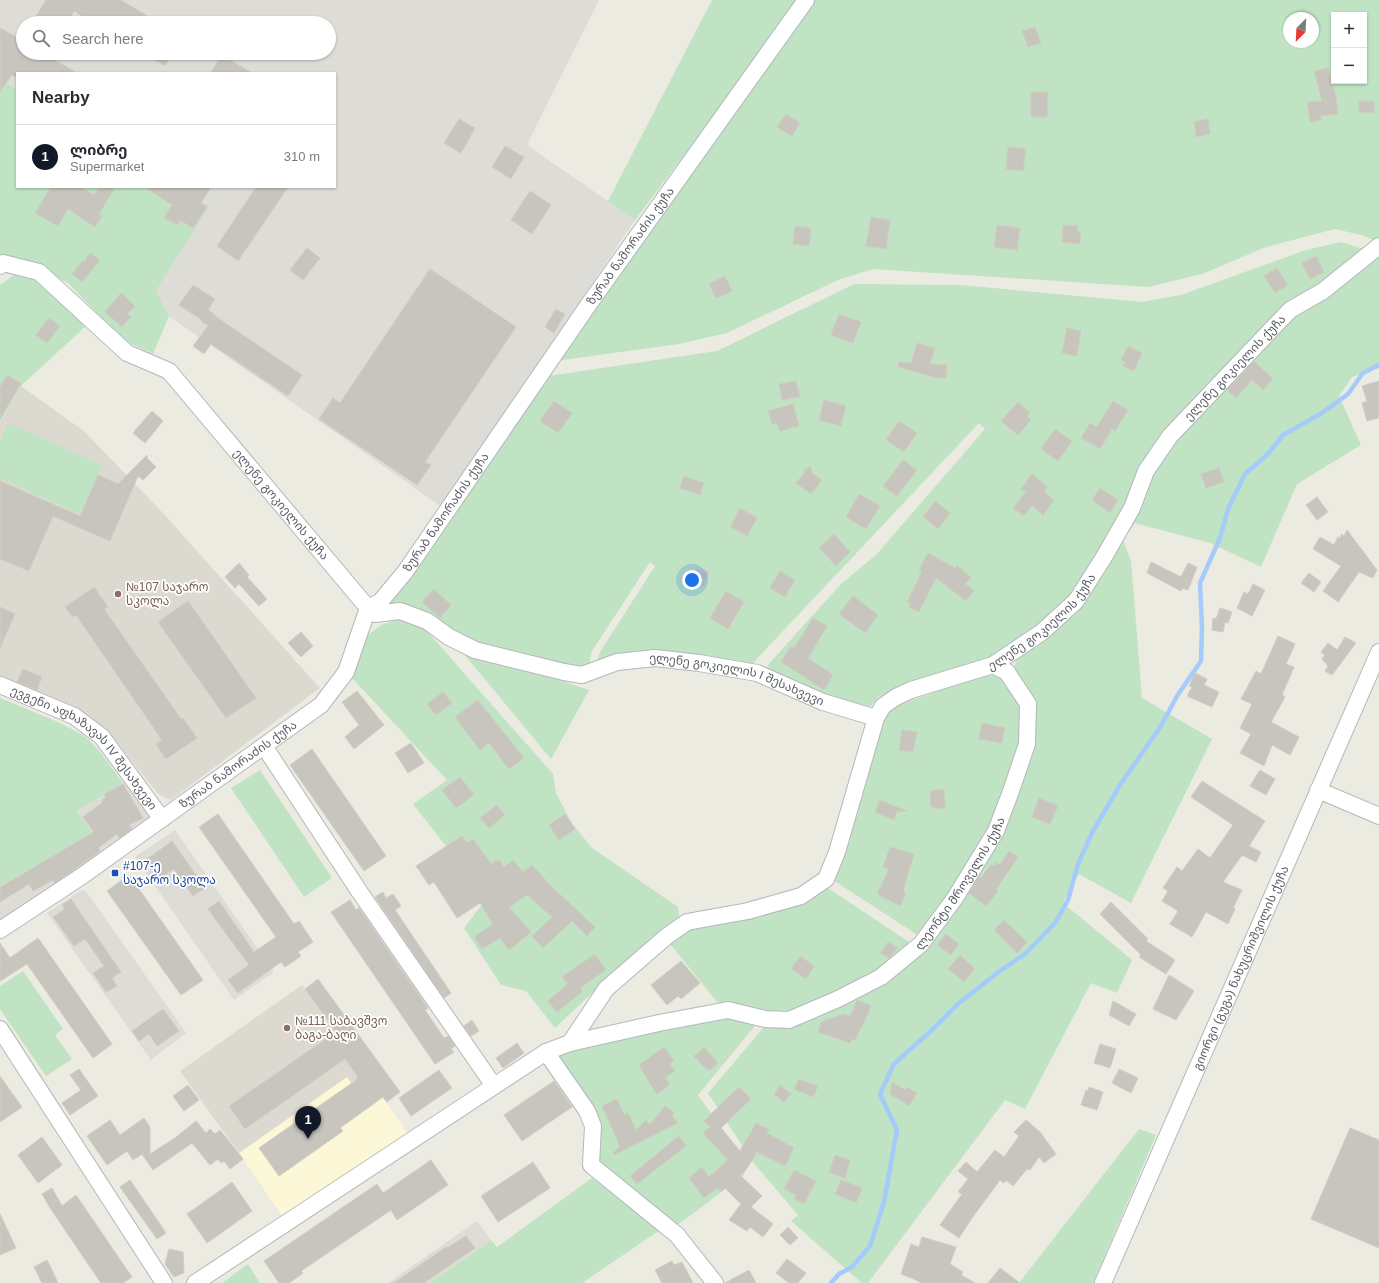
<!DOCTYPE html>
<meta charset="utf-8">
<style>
:root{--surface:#fff;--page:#f2f2f3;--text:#2b2b33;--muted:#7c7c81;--line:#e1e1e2;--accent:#111827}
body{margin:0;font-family:Arial,"Noto Sans Georgian",sans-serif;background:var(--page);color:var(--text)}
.controls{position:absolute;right:12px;top:12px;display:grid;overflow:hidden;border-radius:0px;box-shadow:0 1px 3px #0004}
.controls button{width:36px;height:36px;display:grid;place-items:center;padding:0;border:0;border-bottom:1px solid var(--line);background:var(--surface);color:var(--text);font:20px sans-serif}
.compass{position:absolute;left:1283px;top:12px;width:36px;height:36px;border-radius:50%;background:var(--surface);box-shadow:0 1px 3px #0004;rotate:204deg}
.you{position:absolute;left:692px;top:580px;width:14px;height:14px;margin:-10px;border:3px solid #fff;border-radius:50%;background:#1a73e8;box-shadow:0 0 0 6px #1a73e833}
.badge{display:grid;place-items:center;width:26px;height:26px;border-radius:50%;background:var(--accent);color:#fff;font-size:13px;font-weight:700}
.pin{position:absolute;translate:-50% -33px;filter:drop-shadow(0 1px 2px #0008)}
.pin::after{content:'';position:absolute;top:21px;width:14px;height:12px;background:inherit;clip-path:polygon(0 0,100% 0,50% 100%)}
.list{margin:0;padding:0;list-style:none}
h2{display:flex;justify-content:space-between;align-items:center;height:52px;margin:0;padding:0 16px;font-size:17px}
h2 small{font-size:13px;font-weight:400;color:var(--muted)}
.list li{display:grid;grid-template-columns:26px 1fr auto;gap:12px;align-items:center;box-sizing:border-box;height:64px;padding:0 16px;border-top:1px solid var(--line)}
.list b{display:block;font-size:15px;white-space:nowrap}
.list p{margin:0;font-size:13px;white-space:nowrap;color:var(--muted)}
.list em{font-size:13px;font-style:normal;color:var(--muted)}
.icon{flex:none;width:22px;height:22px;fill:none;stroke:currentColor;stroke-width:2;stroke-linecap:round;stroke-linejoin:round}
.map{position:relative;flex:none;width:1379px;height:1283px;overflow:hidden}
.search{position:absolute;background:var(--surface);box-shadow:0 1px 3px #0004;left:16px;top:16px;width:320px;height:44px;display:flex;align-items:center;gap:10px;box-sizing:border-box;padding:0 14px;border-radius:22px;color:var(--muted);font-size:15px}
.panel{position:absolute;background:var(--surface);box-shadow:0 1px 3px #0004;left:16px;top:72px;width:320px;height:116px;border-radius:0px}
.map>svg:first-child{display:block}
.commercial{fill:#fbf7d7}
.industrial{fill:#dedcd6;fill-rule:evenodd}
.education{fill:#dcdad0}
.green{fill:#bfe3c3;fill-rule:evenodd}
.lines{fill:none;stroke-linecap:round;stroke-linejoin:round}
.stream{stroke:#a4cbfa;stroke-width:4.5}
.building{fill:#c8c5bf;stroke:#d0cdc0}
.minor-casing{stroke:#b4b7bb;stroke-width:18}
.minor{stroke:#fff;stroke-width:16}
.education-dot{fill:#8d6e63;stroke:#fff;stroke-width:1.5}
.transit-dot{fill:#1a4fb4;stroke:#fff;stroke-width:1.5}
.labels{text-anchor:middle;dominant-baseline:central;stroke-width:3.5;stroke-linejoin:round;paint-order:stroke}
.street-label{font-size:12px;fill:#5a5d62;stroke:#fff}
.education-label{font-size:12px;fill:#785e54;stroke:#fff;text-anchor:start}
.transit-label{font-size:12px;fill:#164399;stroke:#fff;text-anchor:start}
</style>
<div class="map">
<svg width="1379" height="1283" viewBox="0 0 1379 1283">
<rect width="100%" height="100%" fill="#ecebe2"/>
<!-- commercial -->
<polygon class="commercial" points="347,1077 377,1090 409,1135 283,1217 239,1153"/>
<!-- industrial -->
<g class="industrial">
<path d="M 0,0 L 599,0 L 527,145 L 635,220 L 444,503 L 439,505 L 169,316 L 156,291 L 208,206 L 177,187 L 335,187 L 335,73 L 17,73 L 17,90 L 0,79 ZM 23,23 L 329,23 L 329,53 L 23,53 Z"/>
<polygon points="127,780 151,814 146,827 0,922 0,886 93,833 76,811"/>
<polygon points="175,830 274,972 234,1000 135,857"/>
<polygon points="82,890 86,891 186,1033 151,1060 47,913"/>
<polygon points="477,1221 491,1240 430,1283 388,1283"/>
</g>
<!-- education -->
<g class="education">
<polygon points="21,386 84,431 162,512 320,688 171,800 158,794 115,740 81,711 0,676 0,423"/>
<polygon points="302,985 377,1090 365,1100 347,1077 239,1153 180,1071"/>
</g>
<!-- green -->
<g class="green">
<polygon points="712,0 799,0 797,5 635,220 608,201"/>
<path d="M 814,0 L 1379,0 L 1379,240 L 1376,241 L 1361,235 L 1335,229 L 1266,247 L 1202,274 L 1148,287 L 873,269 L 838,280 L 727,333 L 679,344 L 555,361 ZM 1334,15 L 1364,15 L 1364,81 L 1334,81 ZM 1289,18 L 1313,18 L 1313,42 L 1289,42 Z"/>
<polygon points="0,79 17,90 17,187 177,187 209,206 156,291 169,316 153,354 123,340 68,283 22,259 0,266"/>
<polygon points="1341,242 1367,250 1203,393 1125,512 1072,600 1003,653 960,669 908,684 878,697 871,706 849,705 775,674 767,666 841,584 876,555 985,429 979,423 751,665 597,662 600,652 655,566 650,562 592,651 589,664 576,667 510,652 467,639 425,612 390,603 548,376 717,351 854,284 961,285 1142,302 1181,295 1306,250"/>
<polygon points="1379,254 1379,368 1352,377 1339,396 1361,445 1297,484 1261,567 1210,543 1135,523 1123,540 1131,561 1142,698 1212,739 1131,903 1079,874 1063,903 1132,960 1117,993 1091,983 1025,1109 1005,1100 868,1283 862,1283 791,1221 798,1215 752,1161 708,1093 764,1027 924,950 1026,769 1035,734 1034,702 1014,668 1017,658 1081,604 1137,512 1169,442 1293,313"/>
<polygon points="17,273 42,281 87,325 21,386 0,422 0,285"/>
<polygon points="8,423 102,465 80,514 0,478 0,442"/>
<polygon points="397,620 419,622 553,774 556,793 571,822 592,848 678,907 680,921 604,982 555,1028 526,991 501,985 464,928 487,898 413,804 447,780 351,677 364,638 381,625"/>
<polygon points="463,653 504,662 589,690 551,759"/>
<polygon points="993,675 1006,680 1025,707 1023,743 988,834 949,897 919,936 833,880 887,709 972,679"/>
<polygon points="0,698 58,722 83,735 98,749 123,783 76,811 93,833 0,886"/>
<polygon points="260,770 332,878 304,897 231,788"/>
<polygon points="825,886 912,944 848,992 791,1010 759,1013 722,1008 670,944 695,927"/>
<polygon points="23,971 63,1029 55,1035 72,1059 46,1076 0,1009 0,986"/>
<polygon points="723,1014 753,1018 754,1027 698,1095 746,1162 744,1175 679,1224 669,1224 595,1163 596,1122 553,1054"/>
<polygon points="1139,1129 1156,1135 1093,1283 1019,1283"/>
<polygon points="592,1178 660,1230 582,1283 430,1283 491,1240 497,1247"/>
<polygon points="248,1264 260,1283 222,1283"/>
</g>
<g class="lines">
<!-- stream -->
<polyline class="stream" points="831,1283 839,1274 852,1267 870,1246 884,1202 897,1130 880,1094 894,1064 931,1031 959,1003 1000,971 1025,954 1055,923 1068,900 1078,864 1093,831 1120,785 1161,726 1177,696 1201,661 1202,627 1200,583 1220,538 1228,509 1245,474 1268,454 1283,435 1322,413 1348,394 1363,373 1379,365"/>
</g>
<!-- building -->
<g class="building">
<polygon points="46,0 121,0 159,23 93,23 74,11 67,23 32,23"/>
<polygon points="1035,27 1041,43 1028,47 1022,31"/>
<polygon points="0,28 23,41 23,53 43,53 77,73 17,73 17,78 12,75 0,92"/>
<polygon points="143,53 173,53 165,66"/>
<polygon points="221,55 252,73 211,73"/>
<polygon points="1328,68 1336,97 1338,114 1320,116 1321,120 1310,122 1307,102 1322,101 1314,71"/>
<polygon points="1031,92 1048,92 1047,117 1031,117"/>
<polygon points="1359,101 1374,101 1374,113 1359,112"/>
<polygon points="786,114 800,123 792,136 777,127"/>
<polygon points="459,119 475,128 461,153 444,143"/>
<polygon points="1208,119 1210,134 1196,137 1194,122"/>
<polygon points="505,146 524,157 511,179 492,167"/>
<polygon points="1008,147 1026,149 1023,171 1006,169"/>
<polygon points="51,187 81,187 94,195 99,187 115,187 99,214 102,216 95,227 68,209 58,226 35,213"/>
<polygon points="145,187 211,187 201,203 207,207 193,228 180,220 178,225 164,218 172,205"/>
<polygon points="256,187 288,187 238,261 217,246"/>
<polygon points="530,191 551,205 532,234 511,220"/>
<polygon points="871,217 890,220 886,249 866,246"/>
<polygon points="997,225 1020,228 1017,250 994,247"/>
<polygon points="1063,225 1078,226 1077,232 1081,232 1080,244 1062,242"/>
<polygon points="795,226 811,228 809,246 793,244"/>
<polygon points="307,248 320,258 303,280 290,270"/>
<polygon points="90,253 100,260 82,282 72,274 82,261 84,262"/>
<polygon points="1316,256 1324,272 1310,279 1302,263"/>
<polygon points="1277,268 1288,285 1275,293 1264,276"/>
<polygon points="430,269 516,327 425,462 431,465 417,485 319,419 333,398 340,403"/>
<polygon points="725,276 732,291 716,298 709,284"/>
<polygon points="193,285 215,299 208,310 215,315 215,316 302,375 288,396 211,344 204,354 193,346 208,326 201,321 202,320 179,305"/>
<polygon points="121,293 135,306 127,314 131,317 122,327 105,312"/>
<polygon points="556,309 565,314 554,333 545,327"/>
<polygon points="839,314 861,322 853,343 831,335"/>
<polygon points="49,318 60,326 47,343 36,335"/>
<polygon points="1067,328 1081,331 1077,356 1062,353"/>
<polygon points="917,343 935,348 930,364 947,365 946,378 937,378 898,367 899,362 911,363"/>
<polygon points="1128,346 1142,353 1134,371 1123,366 1126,362 1121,360"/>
<polygon points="1254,361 1273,379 1263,390 1252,380 1236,398 1227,390"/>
<polygon points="7,375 21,383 0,419 0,387"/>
<polygon points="796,381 800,397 782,400 779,384"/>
<polygon points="1379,381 1379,418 1367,421 1362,403 1367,401 1362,386"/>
<polygon points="824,400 846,406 841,426 819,420"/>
<polygon points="554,401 572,413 558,433 540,421"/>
<polygon points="1113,401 1128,410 1115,431 1112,429 1100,449 1081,438 1090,423 1097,427"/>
<polygon points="1018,402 1030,413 1027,416 1031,420 1018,435 1001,421"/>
<polygon points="793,404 799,426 780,431 777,423 772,424 768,411"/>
<polygon points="152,411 163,421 145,443 133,433"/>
<polygon points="899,421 917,433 904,452 886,440"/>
<polygon points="1055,429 1072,441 1058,461 1041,449"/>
<polygon points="147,455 147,458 156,467 143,480 138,476 110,541 53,516 29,571 0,559 0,481 80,516 98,475 118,484"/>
<polygon points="903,460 917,470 897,496 883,486"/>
<polygon points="810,465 812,473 822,480 811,494 796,483 804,473 805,468 807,469"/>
<polygon points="1219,468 1224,482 1206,488 1201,474"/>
<polygon points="1032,474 1048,487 1044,492 1054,500 1043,515 1032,506 1024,516 1013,508 1026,492 1021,489"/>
<polygon points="684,476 704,483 700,495 680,488"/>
<polygon points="1100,488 1118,500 1110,513 1092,500"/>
<polygon points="859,494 880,506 866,529 846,517"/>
<polygon points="1317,497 1328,512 1317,520 1306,505"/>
<polygon points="935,501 950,513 938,529 923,517"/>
<polygon points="740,508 757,518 747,536 730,527"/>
<polygon points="1347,530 1377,570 1373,578 1359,572 1338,602 1323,591 1341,566 1313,549 1320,537 1334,545 1338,537 1340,538 1342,534 1344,536"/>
<polygon points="834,534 850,552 836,566 819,548"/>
<polygon points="928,553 955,568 957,566 971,577 965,584 974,590 966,601 936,578 919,612 909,607 911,604 907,602 922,572 919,570"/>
<polygon points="1151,562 1181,577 1188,563 1197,567 1188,590 1182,588 1181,591 1147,573"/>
<polygon points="239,563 249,575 247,577 267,599 259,606 239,584 235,588 225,577"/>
<polygon points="696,568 709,572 704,586 691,582"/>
<polygon points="780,571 795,580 785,597 770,588"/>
<polygon points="1309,573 1321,582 1314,592 1301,583"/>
<polygon points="1253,584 1265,590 1252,616 1237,608 1244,592 1248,594"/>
<polygon points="94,587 108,607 104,609 181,719 183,718 197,738 166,759 156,744 162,740 76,615 73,617 65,607"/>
<polygon points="434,589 451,605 440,618 422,602"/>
<polygon points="726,591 744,602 728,629 710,618"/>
<polygon points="853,596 878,615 865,633 839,614"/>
<polygon points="188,601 256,698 226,718 158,622"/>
<polygon points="0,607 15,614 0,648"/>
<polygon points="1220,608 1232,612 1228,623 1225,622 1223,632 1212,630 1213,618 1216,619"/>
<polygon points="813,618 827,626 808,658 833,675 824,690 807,679 808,679 781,662 791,646 794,648"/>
<polygon points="301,632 313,646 301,657 288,643"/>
<polygon points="1278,636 1295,644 1286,664 1294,667 1282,695 1285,697 1271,722 1299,737 1290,755 1272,745 1264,766 1240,753 1251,734 1240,728 1252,704 1241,699 1256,671 1261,674"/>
<polygon points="1345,637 1356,643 1332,675 1325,671 1328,666 1322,659 1325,655 1321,652 1328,643 1337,650"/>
<polygon points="23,669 42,677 37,690 17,682"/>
<polygon points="1195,673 1207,679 1204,685 1219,692 1212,707 1187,696 1192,687 1189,686"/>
<polygon points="357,691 384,725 354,749 345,737 359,725 342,702"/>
<polygon points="443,692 452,703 436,715 427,704"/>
<polygon points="478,700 524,758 509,769 489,743 480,750 455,717"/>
<polygon points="982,723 1005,728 1002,743 979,739"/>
<polygon points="902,730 917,732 913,752 899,750"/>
<polygon points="411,743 424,763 408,773 395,753"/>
<polygon points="312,749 386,856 364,871 290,765"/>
<polygon points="1260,770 1275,779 1266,795 1250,786"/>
<polygon points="460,777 474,795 456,808 442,790"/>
<polygon points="1202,781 1265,821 1249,846 1261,852 1256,862 1242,855 1223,882 1242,890 1233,908 1235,909 1228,924 1206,912 1192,937 1170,924 1178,911 1162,901 1168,891 1163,888 1177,867 1182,871 1198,849 1210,858 1233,825 1191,797"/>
<polygon points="123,784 143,818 129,825 132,829 119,838 117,834 98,848 100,851 55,883 53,880 33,891 29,884 0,902 0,887 94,832 83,817 103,802 102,800 106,797 104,794"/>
<polygon points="944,789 945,808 936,809 931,806 930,791"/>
<polygon points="1039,798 1058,806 1050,824 1032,817"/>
<polygon points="880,800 907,811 897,812 894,820 875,812"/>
<polygon points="497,805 505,815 489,828 480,818"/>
<polygon points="218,814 294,924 299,921 313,942 298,952 301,956 285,967 281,962 238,993 228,980 249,965 208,909 219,901 254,952 276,937 199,827"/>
<polygon points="565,814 575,829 559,840 549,825"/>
<polygon points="462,836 468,843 473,839 491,864 496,860 497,862 499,860 504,867 513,860 523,872 532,865 551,886 595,927 587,936 572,921 543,948 532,936 552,917 527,895 509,907 531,932 509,950 500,938 482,949 474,937 493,924 480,903 457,918 434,882 429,885 416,866"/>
<polygon points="172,841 205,888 193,896 174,869 159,879 146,860"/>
<polygon points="890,847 914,854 903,891 906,893 900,906 877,894 889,869 883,867"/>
<polygon points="1009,851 1018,857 996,890 998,891 986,906 969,893 979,877 981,878 991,864 994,866 997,862 1000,865"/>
<polygon points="129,875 203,980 181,995 107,891"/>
<polygon points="383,892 386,898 393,894 401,906 395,910 451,993 444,998 375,897"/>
<polygon points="71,899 121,972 112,978 117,986 106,992 93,973 104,966 85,939 74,946 53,917 65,909 62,905"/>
<polygon points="350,900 356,910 359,908 428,1008 425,1010 444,1038 448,1036 455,1046 451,1049 454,1052 435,1064 331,912"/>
<polygon points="1111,902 1148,939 1146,941 1175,960 1166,974 1139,957 1141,955 1100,914"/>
<polygon points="1004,920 1027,942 1017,953 994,930"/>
<polygon points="946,934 959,944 951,955 937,945"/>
<polygon points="38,938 112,1044 93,1058 27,964 0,981 0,943 10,958"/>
<polygon points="888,942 898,948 889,958 880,953"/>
<polygon points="595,954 606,970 580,988 583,991 557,1012 548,1001 568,984 562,977"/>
<polygon points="960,955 975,969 964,982 948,969"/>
<polygon points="800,956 814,966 806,979 791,969"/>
<polygon points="681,961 700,983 681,999 678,996 667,1005 651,985"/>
<polygon points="1169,975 1194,991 1176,1020 1153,1009"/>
<polygon points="318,979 400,1092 387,1102 383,1097 340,1128 343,1131 279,1176 259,1148 355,1081 358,1077 345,1059 245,1129 229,1106 336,1032 305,989"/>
<polygon points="857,1000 871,1006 866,1018 855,1040 852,1039 850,1043 818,1032 821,1022 843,1014 850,1016"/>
<polygon points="1113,1001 1136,1014 1129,1026 1109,1015"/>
<polygon points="163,1009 179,1031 157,1046 149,1034 139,1041 132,1031"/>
<polygon points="472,1020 479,1031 471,1036 464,1026"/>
<polygon points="517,1043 524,1053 503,1068 496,1058"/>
<polygon points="1100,1044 1116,1049 1110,1068 1094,1063"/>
<polygon points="664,1047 674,1061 670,1064 675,1071 665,1078 670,1084 657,1095 639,1065"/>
<polygon points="704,1047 718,1063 709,1071 707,1068 706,1069 694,1056"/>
<polygon points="79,1069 98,1096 70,1115 62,1103 81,1090 70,1075"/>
<polygon points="1119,1069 1138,1078 1131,1093 1112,1083"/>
<polygon points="439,1070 452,1088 411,1116 399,1098"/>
<polygon points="0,1076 22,1107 0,1122"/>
<polygon points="799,1079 818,1086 813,1097 794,1089"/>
<polygon points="554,1081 572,1107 522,1141 504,1115"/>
<polygon points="892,1082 905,1090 907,1087 917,1093 909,1106 890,1094"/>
<polygon points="188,1085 199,1100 184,1111 173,1096"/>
<polygon points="780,1085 791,1094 784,1102 774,1094"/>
<polygon points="739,1087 751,1099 721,1128 740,1151 756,1123 769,1130 767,1133 794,1148 785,1166 757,1152 746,1170 740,1175 762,1196 751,1207 773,1224 763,1237 750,1227 747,1231 729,1220 741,1204 725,1188 721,1192 717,1188 704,1198 689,1178 702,1167 709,1177 728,1160 703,1133 710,1127 704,1121"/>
<polygon points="1089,1087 1103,1092 1097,1110 1081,1105 1086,1090 1088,1091"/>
<polygon points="617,1099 624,1115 628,1113 636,1130 646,1120 650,1125 665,1106 674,1113 672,1116 678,1123 614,1155 613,1153 620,1146 602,1106"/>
<polygon points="144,1118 150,1127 150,1154 175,1138 196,1121 206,1133 210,1129 215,1134 220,1130 243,1159 230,1169 224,1161 221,1163 218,1159 210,1165 192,1143 153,1170 142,1154 133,1160 127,1151 107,1165 87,1136 110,1120 120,1135"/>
<polygon points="1026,1120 1040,1132 1056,1154 1044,1163 1039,1157 1030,1170 1027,1169 1013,1186 1006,1180 1004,1183 1000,1180 972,1218 959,1238 940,1225 962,1194 958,1192 968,1179 958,1171 966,1162 977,1172 995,1150 1004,1157 1019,1136 1014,1132"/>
<polygon points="1350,1128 1379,1140 1379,1248 1311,1219"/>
<polygon points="679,1136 686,1146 637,1184 630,1176"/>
<polygon points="42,1137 62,1165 38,1183 18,1155"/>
<polygon points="835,1155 850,1160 845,1178 829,1172"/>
<polygon points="431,1160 448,1185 397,1220 391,1210 301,1271 303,1273 289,1283 279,1283 264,1261 377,1184 383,1193"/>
<polygon points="533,1162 550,1188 498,1222 481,1196"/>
<polygon points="794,1170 816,1181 804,1204 794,1199 796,1195 784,1189"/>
<polygon points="130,1180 166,1233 157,1239 120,1187"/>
<polygon points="841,1180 862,1188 856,1203 835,1194"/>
<polygon points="232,1182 252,1211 207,1243 187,1214"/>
<polygon points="52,1188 62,1206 76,1195 132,1277 123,1283 101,1283 50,1208 42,1194"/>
<polygon points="0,1214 16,1248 0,1255"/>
<polygon points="788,1227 798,1238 790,1245 780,1235"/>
<polygon points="466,1236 475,1248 424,1283 394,1283 446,1247 447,1248"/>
<polygon points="922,1237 956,1247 950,1264 963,1272 961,1275 975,1283 921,1283 914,1279 901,1274 911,1244 919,1247"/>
<polygon points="169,1249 183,1252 184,1273 174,1277 165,1264"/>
<polygon points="787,1259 806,1273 798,1283 789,1283 776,1273"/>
<polygon points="47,1260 52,1270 58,1283 42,1283 34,1267"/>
<polygon points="672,1261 674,1265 682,1262 693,1283 662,1283 655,1270"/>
<polygon points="1000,1268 1020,1283 988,1283"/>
<polygon points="749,1270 756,1283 725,1283"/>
</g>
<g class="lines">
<!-- minor casing -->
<g class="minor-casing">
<g id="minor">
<path id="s1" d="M 0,266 L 3,263 L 39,272 L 127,353 L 169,371 L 368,608 L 375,614 L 400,611 L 427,621 L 449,637 L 475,650 L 564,672 L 582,675 L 617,662 L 655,658 L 699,663 L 757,673 L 823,702 L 876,718"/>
<path id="s2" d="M 0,685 L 74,716 L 102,737 L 162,819"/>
<polyline points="264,746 359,891 494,1086"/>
<polyline points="1318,790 1379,816"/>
<path id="s3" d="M 0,930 L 82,876 L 321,705 L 346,672 L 368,608 L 380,602 L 405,572 L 589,304 L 806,0"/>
<polyline points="0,1029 164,1283"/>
<path id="s4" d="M 570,1043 L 606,989 L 667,936 L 687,922 L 748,911 L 801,896 L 826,879 L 837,852 L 876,718 L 883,706 L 896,697 L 911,690 L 993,665 L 1042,632 L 1076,601 L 1104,557 L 1132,508 L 1146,471 L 1170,436 L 1290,310 L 1323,291 L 1379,246"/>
<polyline points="546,1052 587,1111 593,1126 591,1165 677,1235 715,1283"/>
<path id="s5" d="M 195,1283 L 546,1052 L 570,1043 L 659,1023 L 728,1010 L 765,1019 L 789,1020 L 838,999 L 881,977 L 921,944 L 955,898 L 996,831 L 1011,791 L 1027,744 L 1028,704 L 1007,672 L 993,665"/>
<path id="s6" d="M 1103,1283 L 1379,652"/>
</g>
</g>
<!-- minor -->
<use href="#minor" class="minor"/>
</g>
<!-- markers -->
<g class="education-dot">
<circle cx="118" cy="594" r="4"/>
<circle cx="287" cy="1028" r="4"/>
</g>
<rect class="transit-dot" x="111" y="869" width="8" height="8" rx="2"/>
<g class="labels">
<!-- street labels -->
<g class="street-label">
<text stroke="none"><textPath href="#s3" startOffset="950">ზურაბ ნამორაძის ქუჩა</textPath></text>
<text stroke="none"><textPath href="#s4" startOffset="1008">ელენე გოკიელის ქუჩა</textPath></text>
<text stroke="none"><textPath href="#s1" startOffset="381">ელენე გოკიელის ქუჩა</textPath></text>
<text stroke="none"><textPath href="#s3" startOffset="626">ზურაბ ნამორაძის ქუჩა</textPath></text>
<text stroke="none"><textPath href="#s4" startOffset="684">ელენე გოკიელის ქუჩა</textPath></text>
<text stroke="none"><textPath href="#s1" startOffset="906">ელენე გოკიელის I შესახვევი</textPath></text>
<text stroke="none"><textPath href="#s2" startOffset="108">ევგენი აფხაზავას IV შესახვევი</textPath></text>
<text stroke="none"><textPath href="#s3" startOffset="290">ზურაბ ნამორაძის ქუჩა</textPath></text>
<text stroke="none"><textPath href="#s5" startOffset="895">ლეონტი მროველის ქუჩა</textPath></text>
<text stroke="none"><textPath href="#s6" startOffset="344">გიორგი (გუგა) ნახუცრიშვილის ქუჩა</textPath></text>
</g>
<!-- education labels -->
<g class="education-label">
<text x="126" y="587">№107 საჯარო<tspan x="126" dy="14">სკოლა</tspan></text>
<text x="295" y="1021">№111 საბავშვო<tspan x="295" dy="14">ბაგა-ბაღი</tspan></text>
</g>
<!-- transit labels -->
<g class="transit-label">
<text x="123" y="866">#107-ე<tspan x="123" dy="14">საჯარო სკოლა</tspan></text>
</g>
</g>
</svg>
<div class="controls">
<button>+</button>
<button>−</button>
</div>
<svg class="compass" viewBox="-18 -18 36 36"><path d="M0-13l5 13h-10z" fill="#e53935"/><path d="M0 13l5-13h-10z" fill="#7c7c81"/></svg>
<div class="you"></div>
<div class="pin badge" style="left:308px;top:1139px">1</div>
<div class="search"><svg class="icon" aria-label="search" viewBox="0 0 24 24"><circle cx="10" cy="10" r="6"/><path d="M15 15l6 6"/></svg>Search here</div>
<section class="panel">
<h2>Nearby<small></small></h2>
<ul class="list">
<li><span class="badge">1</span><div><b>ლიბრე</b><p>Supermarket</p></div><em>310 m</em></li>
</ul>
</section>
</div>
